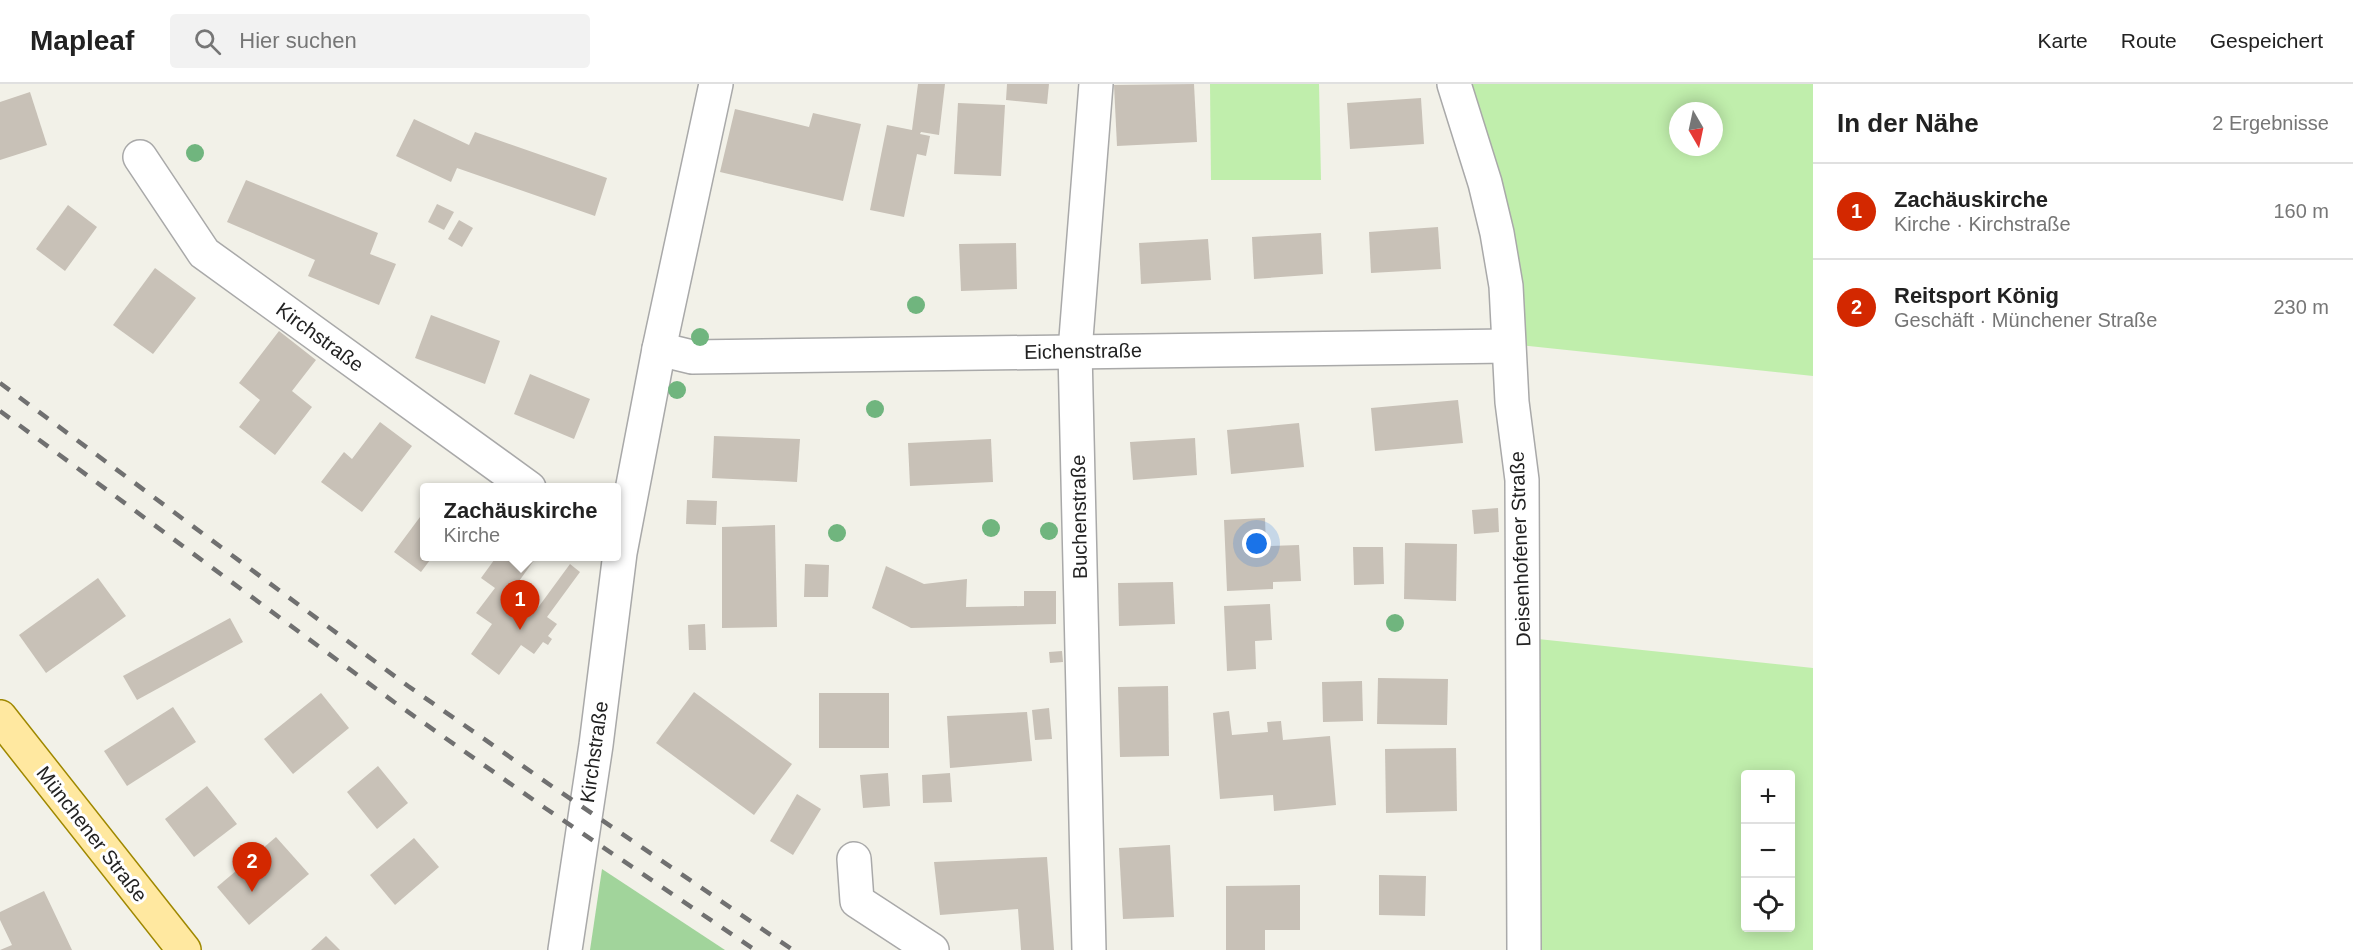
<!DOCTYPE html>
<html lang="de">
<meta charset="utf-8">
<style>
:root{--surface:#fff;--page:#f2f2f2;--text:#222;--muted:#767676;--line:#e0e0e0;--accent:#d32800}
body{margin:0;font-family:Helvetica,sans-serif;background:var(--page);color:var(--text)}
.controls{position:absolute;right:18px;bottom:18px;display:grid;overflow:hidden;border-radius:6px;box-shadow:0 3px 15px #0003}
.controls button{width:54px;height:54px;display:grid;place-items:center;padding:0;border:0;border-bottom:2px solid var(--line);background:var(--surface);color:var(--text);font:30px sans-serif}
.compass{position:absolute;left:1669px;top:18px;width:54px;height:54px;border-radius:50%;background:var(--surface);box-shadow:0 3px 15px #0003;rotate:171deg}
.you{position:absolute;left:1257px;top:460px;width:21px;height:21px;margin:-15px;border:4px solid #fff;border-radius:50%;background:#1a73e8;box-shadow:0 0 0 9px #1a73e833}
.badge{display:grid;place-items:center;width:39px;height:39px;border-radius:50%;background:var(--accent);color:#fff;font-size:20px;font-weight:700}
.pin{position:absolute;translate:-50% -50px;filter:drop-shadow(0 2px 3px #0008)}
.pin::after{content:'';position:absolute;top:32px;width:21px;height:18px;background:inherit;clip-path:polygon(0 0,100% 0,50% 100%)}
.popup{position:absolute;left:420px;top:399px;width:201px;height:78px;box-sizing:border-box;display:grid;place-content:center;border-radius:6px;background:var(--surface);filter:drop-shadow(0 2px 4px #0005);font-size:20px;white-space:nowrap;color:var(--muted)}
.popup b{font-size:22px;color:var(--text)}
.popup::after{content:'';position:absolute;left:50%;top:100%;margin-left:-12px;border:12px solid transparent;border-top-color:var(--surface)}
.list{margin:0;padding:0;list-style:none}
h2{display:flex;justify-content:space-between;align-items:center;height:78px;margin:0;padding:0 24px;font-size:26px}
h2 small{font-size:20px;font-weight:400;color:var(--muted)}
.list li{display:grid;grid-template-columns:39px 1fr auto;gap:18px;align-items:center;box-sizing:border-box;height:96px;padding:0 24px;border-top:2px solid var(--line)}
.list b{display:block;font-size:22px;white-space:nowrap}
.list p{margin:0;font-size:20px;white-space:nowrap;color:var(--muted)}
.list em{font-size:20px;font-style:normal;color:var(--muted)}
.icon{flex:none;width:33px;height:33px;fill:none;stroke:currentColor;stroke-width:2;stroke-linecap:round;stroke-linejoin:round}
.map{position:relative;flex:none;width:1813px;height:866px;overflow:hidden}
header{display:flex;align-items:center;gap:36px;box-sizing:border-box;height:84px;padding:0 30px;background:var(--surface);border-bottom:2px solid var(--line)}
header strong{font-size:28px}
nav{display:flex;gap:33px;margin-inline-start:auto;font-size:21px}
.search{width:420px;height:54px;background:var(--page);display:flex;align-items:center;gap:15px;box-sizing:border-box;padding:0 21px;border-radius:6px;color:var(--muted);font-size:22px}
main{display:flex}
aside{flex:1;background:var(--surface)}
.map>svg:first-child{display:block}
.grass{fill:#c0eeac;fill-rule:evenodd}
.forest{fill:#a1d49b}
.building{fill:#c8c1b7}
.lines{fill:none;stroke-linecap:round;stroke-linejoin:round}
.minor-casing{stroke:#a9a9a9;stroke-width:36}
.major-casing{stroke:#9f8800;stroke-width:36}
.minor{stroke:#fff;stroke-width:33}
.major{stroke:#ffe8a0;stroke-width:33}
.rail{stroke:#707070;stroke-width:4.5;stroke-dasharray:12 12;stroke-linecap:butt}
.tree{fill:#70b57e}
.labels{text-anchor:middle;dominant-baseline:central;stroke-width:6;stroke-linejoin:round;paint-order:stroke}
.street-label{font-size:20px;fill:#222;stroke:#fff}
</style>
<header>
<strong>Mapleaf</strong>
<div class="search"><svg class="icon" aria-label="search" viewBox="0 0 24 24"><circle cx="10" cy="10" r="6"/><path d="M15 15l6 6"/></svg>Hier suchen</div>
<nav><a>Karte</a><a>Route</a><a>Gespeichert</a></nav>
</header>
<main>
<div class="map">
<svg width="1813" height="866" viewBox="0 0 1813 866">
<rect width="100%" height="100%" fill="#f2f1e8"/>
<!-- grass -->
<g class="grass">
<polygon points="1210,0 1319,0 1321,96 1211,96"/>
<path d="M 1465,0 L 1813,0 L 1813,292 L 1520,261 ZM 1678,27 L 1714,27 L 1714,63 L 1678,63 Z"/>
<path d="M 1538,555 L 1813,584 L 1813,866 L 1538,866 ZM 1746,690 L 1790,690 L 1790,844 L 1746,844 Z"/>
</g>
<!-- forest -->
<polygon class="forest" points="602,785 725,866 590,866"/>
<!-- building -->
<g class="building">
<polygon points="918,0 945,0 939,51 921,48 920,50 930,52 926,72 917,70 904,133 870,126 887,41 912,46"/>
<polygon points="1007,0 1049,0 1047,20 1006,16"/>
<polygon points="1194,0 1197,58 1117,62 1114,1"/>
<polygon points="30,8 47,61 0,76 0,18"/>
<polygon points="1421,14 1424,60 1350,65 1347,19"/>
<polygon points="958,19 1005,21 1001,92 954,90"/>
<polygon points="735,25 809,43 813,29 861,40 843,117 720,88"/>
<polygon points="414,35 469,61 475,48 607,94 595,132 457,84 451,98 396,72"/>
<polygon points="246,96 378,149 370,170 396,180 379,221 308,192 315,176 227,138"/>
<polygon points="437,120 454,128 444,146 428,138"/>
<polygon points="68,121 97,143 65,187 36,165"/>
<polygon points="459,136 473,144 462,163 448,155"/>
<polygon points="1438,143 1441,185 1371,189 1369,148"/>
<polygon points="1321,149 1323,190 1254,195 1252,153"/>
<polygon points="1208,155 1211,196 1141,200 1139,159"/>
<polygon points="1016,159 1017,205 961,207 959,160"/>
<polygon points="155,184 196,214 153,270 113,241"/>
<polygon points="431,231 500,257 485,300 415,274"/>
<polygon points="279,247 316,276 292,307 312,323 275,371 239,343 260,316 239,299"/>
<polygon points="530,290 590,315 574,355 514,330"/>
<polygon points="1458,316 1463,359 1375,367 1371,324"/>
<polygon points="380,338 412,362 362,428 321,398 344,368 352,375"/>
<polygon points="1299,339 1304,383 1231,390 1227,346"/>
<polygon points="714,352 800,355 797,398 712,394"/>
<polygon points="1195,354 1197,391 1133,396 1130,358"/>
<polygon points="991,355 993,398 910,402 908,359"/>
<polygon points="687,416 717,417 716,441 686,440"/>
<polygon points="1498,424 1499,448 1474,450 1472,426"/>
<polygon points="423,429 424,472 433,472 421,488 394,468"/>
<polygon points="1265,434 1266,462 1299,461 1301,497 1273,498 1273,505 1227,507 1224,436"/>
<polygon points="775,441 777,543 722,544 722,443"/>
<polygon points="1405,459 1457,460 1456,517 1404,515"/>
<polygon points="1353,463 1383,463 1384,500 1354,501"/>
<polygon points="497,472 537,472 512,507 537,525 570,480 580,488 547,533 557,540 548,552 552,555 548,561 543,558 534,570 521,561 499,591 471,570 492,540 476,529 495,504 481,494"/>
<polygon points="805,480 829,481 828,513 804,513"/>
<polygon points="886,482 924,500 967,495 966,523 1024,522 1024,507 1056,507 1056,540 911,544 872,524"/>
<polygon points="98,494 126,532 46,589 19,551"/>
<polygon points="1173,498 1175,540 1119,542 1118,499"/>
<polygon points="1270,520 1272,556 1255,557 1256,585 1227,587 1224,522"/>
<polygon points="230,534 243,558 137,616 123,592"/>
<polygon points="705,540 706,566 689,566 688,541"/>
<polygon points="1062,567 1063,578 1050,579 1049,568"/>
<polygon points="1378,594 1448,595 1447,641 1377,640"/>
<polygon points="1362,597 1363,637 1323,638 1322,598"/>
<polygon points="1168,602 1169,672 1120,673 1118,603"/>
<polygon points="694,608 792,680 754,731 656,659"/>
<polygon points="321,609 349,644 293,690 264,655"/>
<rect x="819" y="609" width="70" height="55"/>
<polygon points="173,623 196,658 127,702 104,667"/>
<polygon points="1049,624 1052,655 1035,656 1032,626"/>
<polygon points="1229,627 1232,651 1268,648 1267,638 1281,637 1283,656 1330,652 1336,721 1274,727 1273,711 1220,715 1213,629"/>
<polygon points="1027,628 1032,677 950,684 947,632"/>
<polygon points="1456,664 1457,727 1386,729 1385,665"/>
<polygon points="378,682 408,719 377,745 347,708"/>
<polygon points="888,689 890,722 863,724 860,691"/>
<polygon points="950,689 952,718 923,719 922,691"/>
<polygon points="207,702 237,740 194,773 165,735"/>
<polygon points="797,710 821,725 793,771 770,757"/>
<polygon points="276,753 309,790 249,841 217,803"/>
<polygon points="414,754 439,783 395,821 370,791"/>
<polygon points="1170,761 1174,833 1123,835 1119,764"/>
<polygon points="1047,773 1054,866 1021,866 1018,825 940,831 934,778"/>
<polygon points="1379,791 1426,792 1425,832 1379,831"/>
<polygon points="1300,801 1300,846 1265,846 1265,866 1226,866 1226,802"/>
<polygon points="44,807 72,866 0,866 12,861 0,836 0,828"/>
<polygon points="326,852 340,866 311,866"/>
</g>
<g class="lines">
<!-- minor casing -->
<g class="minor-casing">
<g id="minor">
<polyline points="1454,0 1485,99 1497,149 1506,202 1512,318 1522,396 1524,866"/>
<polyline points="140,73 204,169 529,404"/>
<polyline points="659,265 692,273 1508,262"/>
<polyline points="854,775 857,817 932,866"/>
<polyline points="565,866 596,661 620,469 659,265 716,0"/>
<polyline points="1089,866 1075,267 1096,0"/>
</g>
</g>
<!-- major casing -->
<g class="major-casing">
<polyline id="major" points="0,633 184,866"/>
</g>
<!-- minor -->
<use href="#minor" class="minor"/>
<!-- major -->
<use href="#major" class="major"/>
<!-- rail -->
<g class="rail">
<polyline points="0,299 408,602 553,703 793,866"/>
<polyline points="0,327 394,618 545,724 755,866"/>
</g>
</g>
<!-- trees -->
<g class="tree">
<circle cx="195" cy="69" r="9"/>
<circle cx="916" cy="221" r="9"/>
<circle cx="700" cy="253" r="9"/>
<circle cx="677" cy="306" r="9"/>
<circle cx="875" cy="325" r="9"/>
<circle cx="991" cy="444" r="9"/>
<circle cx="1049" cy="447" r="9"/>
<circle cx="837" cy="449" r="9"/>
<circle cx="1395" cy="539" r="9"/>
</g>
<g class="labels">
<!-- street labels -->
<g class="street-label">
<text transform="translate(320 253) rotate(36)">Kirchstraße</text>
<text transform="translate(1083 267) rotate(-1)">Eichenstraße</text>
<text transform="translate(1079 433) rotate(-91)">Buchenstraße</text>
<text transform="translate(1520 465) rotate(-92)">Deisenhofener Straße</text>
<text transform="translate(594 668) rotate(-82)">Kirchstraße</text>
<text transform="translate(92 750) rotate(52)">Münchener Straße</text>
</g>
</g>
</svg>
<div class="controls">
<button>+</button>
<button>−</button>
<button><svg class="icon" aria-label="locate" viewBox="0 0 24 24"><circle cx="12" cy="12" r="6"/><path d="M12 2v4M12 18v4M2 12h4M18 12h4"/></svg></button>
</div>
<svg class="compass" viewBox="-18 -18 36 36"><path d="M0-13l5 13h-10z" fill="#e53935"/><path d="M0 13l5-13h-10z" fill="#767676"/></svg>
<div class="you"></div>
<div class="pin badge" style="left:520px;top:546px">1</div>
<div class="popup"><b>Zachäuskirche</b>Kirche</div>
<div class="pin badge" style="left:252px;top:808px">2</div>
</div>
<aside>
<h2>In der Nähe<small>2 Ergebnisse</small></h2>
<ul class="list">
<li><span class="badge">1</span><div><b>Zachäuskirche</b><p>Kirche · Kirchstraße</p></div><em>160 m</em></li>
<li><span class="badge">2</span><div><b>Reitsport König</b><p>Geschäft · Münchener Straße</p></div><em>230 m</em></li>
</ul>
</aside>
</main>
